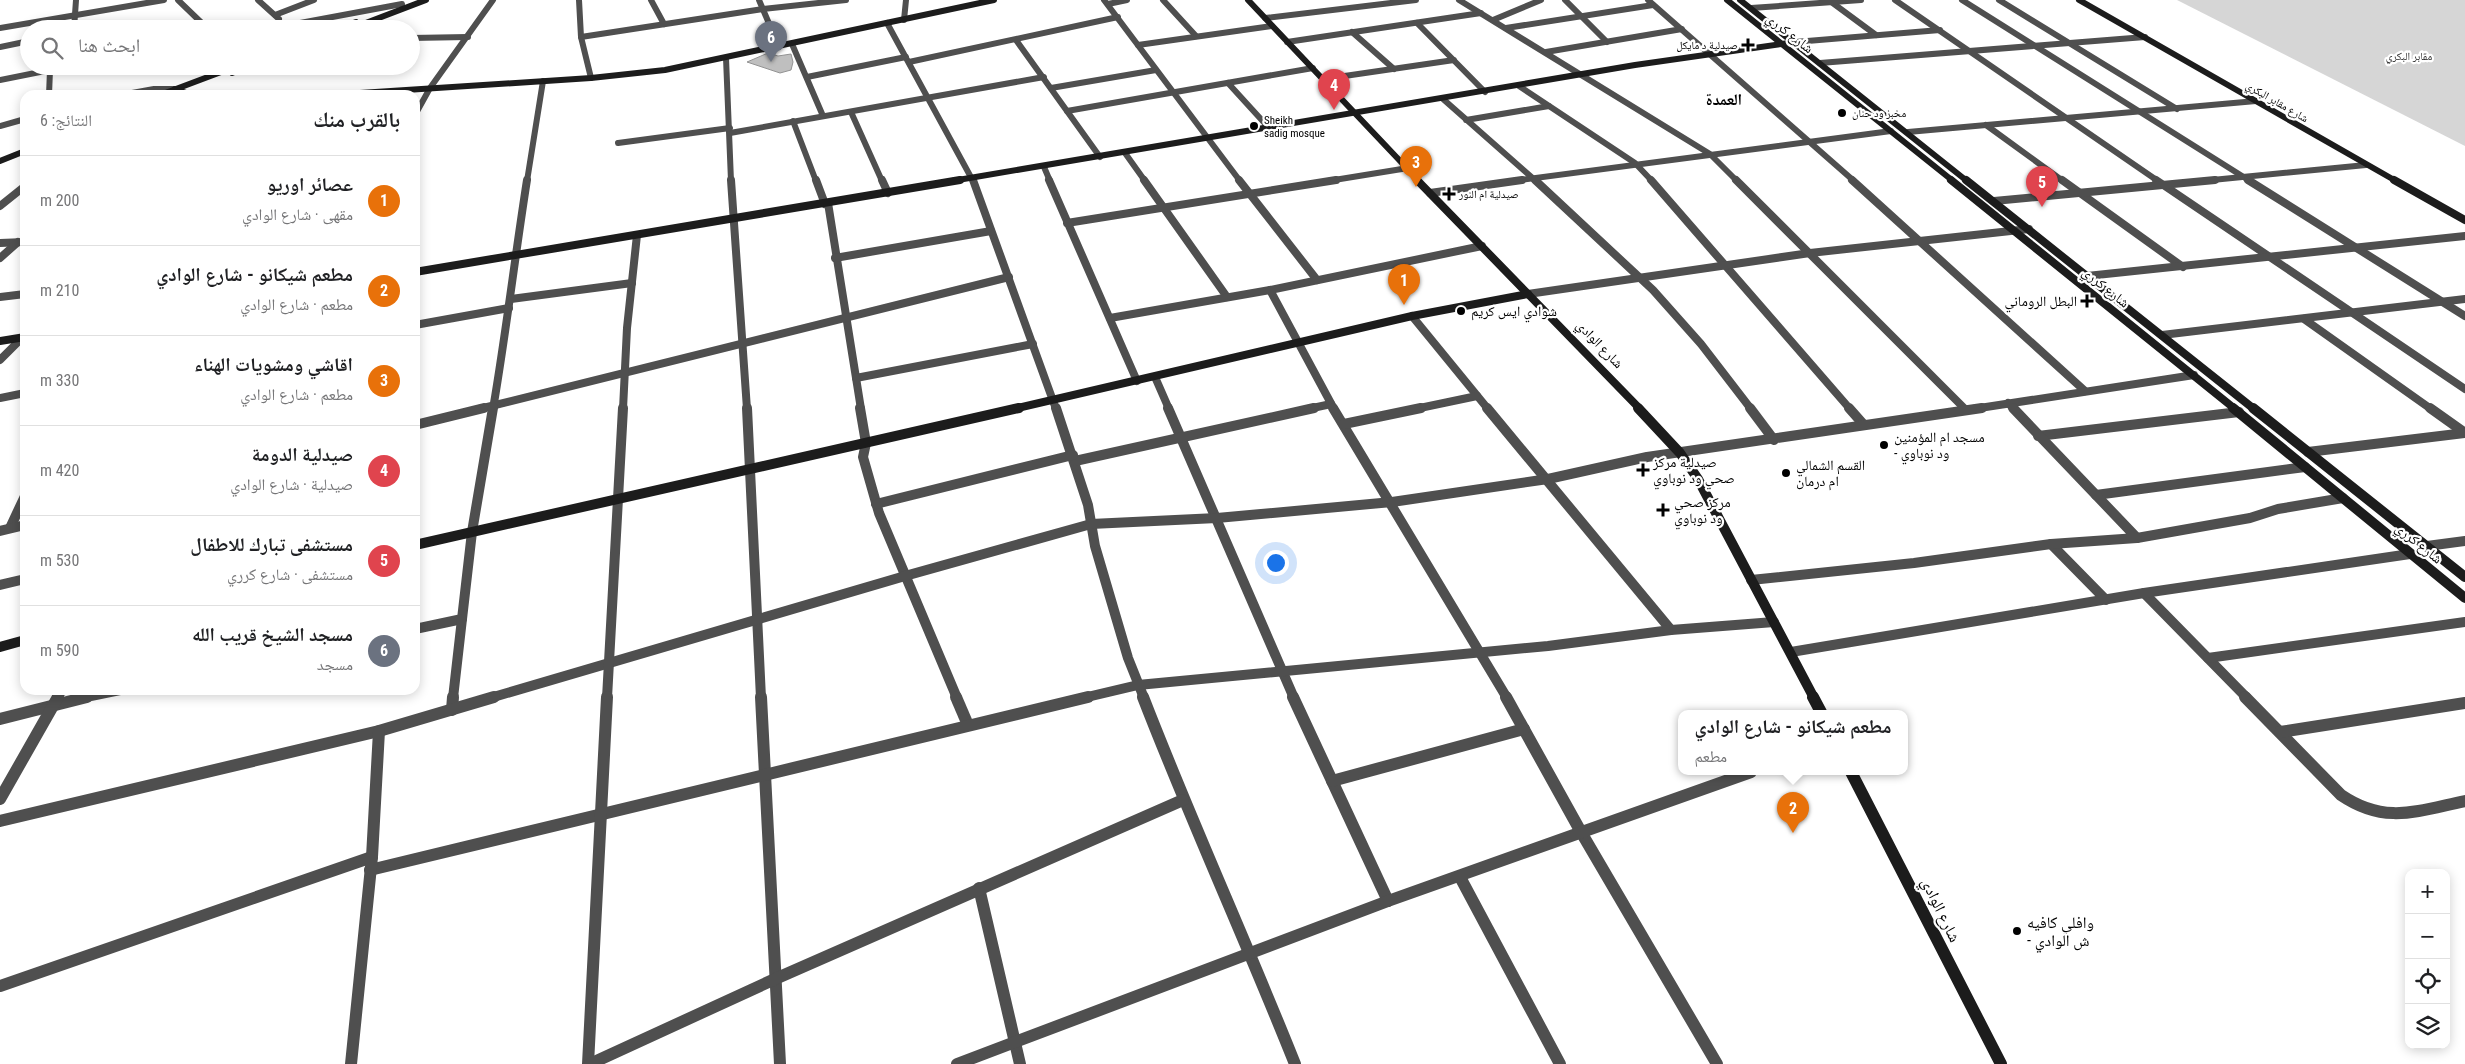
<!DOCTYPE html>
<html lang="ar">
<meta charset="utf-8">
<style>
:root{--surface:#fff;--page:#f2f2f2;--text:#202124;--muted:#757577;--line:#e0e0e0;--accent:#db2777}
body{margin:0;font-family:"Roboto Condensed","Noto Naskh Arabic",sans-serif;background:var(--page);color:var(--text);direction:rtl}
.controls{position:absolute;right:15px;bottom:15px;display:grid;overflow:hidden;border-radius:10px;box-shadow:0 2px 12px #0003}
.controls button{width:45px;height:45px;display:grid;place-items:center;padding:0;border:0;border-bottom:1px solid var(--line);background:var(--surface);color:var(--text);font:25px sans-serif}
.you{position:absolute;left:1275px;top:562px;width:18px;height:18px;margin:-12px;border:4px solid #fff;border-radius:50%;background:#1a73e8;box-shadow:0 0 0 8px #1a73e833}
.badge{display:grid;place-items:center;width:32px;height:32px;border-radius:50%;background:var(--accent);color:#fff;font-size:16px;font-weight:700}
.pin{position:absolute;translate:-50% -41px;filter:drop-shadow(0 1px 2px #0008)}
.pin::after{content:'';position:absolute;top:26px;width:18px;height:15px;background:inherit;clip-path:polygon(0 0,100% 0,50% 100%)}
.popup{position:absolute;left:1678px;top:710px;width:230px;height:65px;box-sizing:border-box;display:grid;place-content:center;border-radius:10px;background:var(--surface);filter:drop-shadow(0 1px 4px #0005);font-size:16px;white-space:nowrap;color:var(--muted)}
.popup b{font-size:19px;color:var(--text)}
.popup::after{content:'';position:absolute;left:50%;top:100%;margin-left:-10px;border:10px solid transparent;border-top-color:var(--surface)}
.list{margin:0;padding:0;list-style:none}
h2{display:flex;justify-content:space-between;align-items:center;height:65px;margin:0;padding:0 20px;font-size:21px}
h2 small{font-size:16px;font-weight:400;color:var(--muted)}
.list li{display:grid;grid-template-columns:32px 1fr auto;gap:15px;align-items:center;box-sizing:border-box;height:90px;padding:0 20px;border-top:1px solid var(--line)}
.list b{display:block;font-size:19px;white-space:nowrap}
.list p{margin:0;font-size:16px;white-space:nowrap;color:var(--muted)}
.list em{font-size:16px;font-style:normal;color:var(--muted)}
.icon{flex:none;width:28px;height:28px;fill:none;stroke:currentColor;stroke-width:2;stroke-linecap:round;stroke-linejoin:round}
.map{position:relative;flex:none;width:2465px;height:1064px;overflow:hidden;direction:ltr}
.search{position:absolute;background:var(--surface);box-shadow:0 2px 12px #0003;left:20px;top:20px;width:400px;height:55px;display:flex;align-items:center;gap:12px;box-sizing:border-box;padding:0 18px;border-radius:28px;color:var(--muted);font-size:19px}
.panel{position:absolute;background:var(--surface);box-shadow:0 2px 12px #0003;left:20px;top:90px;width:400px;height:605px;border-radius:15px;direction:rtl}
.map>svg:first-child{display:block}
.green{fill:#d6d6d6}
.building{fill:#bfbfbf;stroke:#939393}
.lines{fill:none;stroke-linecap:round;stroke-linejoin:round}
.street-far3{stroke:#4f4f4f;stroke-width:6}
.street-far2{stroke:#4f4f4f;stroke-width:8}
.street-far1{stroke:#4f4f4f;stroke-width:10}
.street{stroke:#4f4f4f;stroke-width:12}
.secondary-far3{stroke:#1c1c1c;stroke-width:6}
.secondary-far2{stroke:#1c1c1c;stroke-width:8}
.secondary-far1{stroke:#1c1c1c;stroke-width:10}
.secondary{stroke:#1c1c1c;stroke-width:12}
.poi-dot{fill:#000;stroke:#fff;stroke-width:2}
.labels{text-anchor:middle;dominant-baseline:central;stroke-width:4.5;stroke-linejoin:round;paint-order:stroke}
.far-poi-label{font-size:11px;fill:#000;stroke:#fff;text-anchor:start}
.far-park-label{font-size:11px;fill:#2d2d2d;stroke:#fff}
.far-street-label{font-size:11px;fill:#000;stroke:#fff}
.street-label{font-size:14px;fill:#000;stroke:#fff}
.poi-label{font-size:14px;fill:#000;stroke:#fff;text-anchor:start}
.far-district-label{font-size:16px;font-weight:bold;fill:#000;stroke:#fff}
.near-street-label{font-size:16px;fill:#000;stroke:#fff}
.near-poi-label{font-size:16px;fill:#000;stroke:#fff;text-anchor:start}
</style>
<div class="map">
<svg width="2465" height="1064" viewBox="0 0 2465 1064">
<rect width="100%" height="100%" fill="#fff"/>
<!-- green -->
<polygon class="green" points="2177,0 2465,0 2465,146"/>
<!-- building -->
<polygon class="building" points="768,53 778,56 791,54 793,62 791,70 780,73 747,62"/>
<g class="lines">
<!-- street-far3 -->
<g class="street-far3">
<polyline points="178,0 208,29"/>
<polyline points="258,0 279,19"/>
<polyline points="579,0 581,37 591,78"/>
<polyline points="651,0 664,24"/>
<polyline points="759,0 779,47"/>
<polyline points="1104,0 1240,181"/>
<polyline points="1163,0 1196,36"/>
<polyline points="1459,0 1710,154 1737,181"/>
<polyline points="1565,0 1607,42"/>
<polyline points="1648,0 1854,181"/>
<polyline points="1895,0 2158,181"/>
<polyline points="1962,0 2250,181"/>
<polyline points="1999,0 2177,109"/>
<polyline points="1830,1 1876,35"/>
<polyline points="1108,4 1127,0"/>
<polyline points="1751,8 1861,0"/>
<polyline points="275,15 314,0"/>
<polyline points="1265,18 1416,0"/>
<polyline points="904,20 906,0"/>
<polyline points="1493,20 1541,0"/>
<polyline points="887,23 973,181"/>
<polyline points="1417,23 1485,92"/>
<polyline points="0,28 164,0"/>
<polyline points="1506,28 1653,5"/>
<polyline points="74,29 76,0"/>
<polyline points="268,29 402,4"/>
<polyline points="1352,32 1394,69"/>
<polyline points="581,37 763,9 846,0"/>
<polyline points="411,38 468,37"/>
<polyline points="1016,40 1100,157"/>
<polyline points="1287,42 1481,13"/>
<polyline points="1795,42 1940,30"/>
<polyline points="792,44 823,116"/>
<polyline points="1138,45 1272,26"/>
<polyline points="0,47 29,41"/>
<polyline points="1546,52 1682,29"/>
<polyline points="726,58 731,181"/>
<polyline points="909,62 1118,17"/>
<polyline points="1820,63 2145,37"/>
<polyline points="807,77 906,57"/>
<polyline points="1324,79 1454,60"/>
<polyline points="0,80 70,66"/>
<polyline points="1228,83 1269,128"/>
<polyline points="1519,86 1635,163 1652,181"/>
<polyline points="1051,88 1156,70"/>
<polyline points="49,95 50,70"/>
<polyline points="121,95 154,89 175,89"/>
<polyline points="1443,99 1536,181"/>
<polyline points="1067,111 1313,68"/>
<polyline points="851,112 882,181"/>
<polyline points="415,115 430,88 493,0"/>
<polyline points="1466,120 1549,106"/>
<polyline points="793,121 816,181"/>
<polyline points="1986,125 2063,181"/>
<polyline points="0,126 25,119"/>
<polyline points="1908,132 2256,101"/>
<polyline points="730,133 1044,77"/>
<polyline points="618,143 730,128"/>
<polyline points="1125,153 1145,181"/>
<polyline points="1044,167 1050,181"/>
<polyline points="527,181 543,81"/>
<polyline points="1328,181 1408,168"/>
<polyline points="1513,181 1891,131"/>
<polyline points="2202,181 2366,165"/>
</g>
<!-- street-far2 -->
<g class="street-far2">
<polyline points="731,180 747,409"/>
<polyline points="816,180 825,204"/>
<polyline points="882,180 888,193"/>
<polyline points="973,180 1056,409"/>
<polyline points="1049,180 1137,381"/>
<polyline points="1144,180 1227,297"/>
<polyline points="1239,180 1317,280"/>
<polyline points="1535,180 1653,290 1701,344 1751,409"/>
<polyline points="1651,180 1850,409"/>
<polyline points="1736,180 1965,409"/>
<polyline points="1852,180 2085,391"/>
<polyline points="2062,180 2183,267"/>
<polyline points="2156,180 2465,389"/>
<polyline points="2248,180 2465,316"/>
<polyline points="1430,193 1522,180"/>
<polyline points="1994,201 2215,180"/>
<polyline points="828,203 861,409"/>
<polyline points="0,206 25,186"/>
<polyline points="1067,223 1336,180"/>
<polyline points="0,243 25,242"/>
<polyline points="0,258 18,242"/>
<polyline points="835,258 991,231"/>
<polyline points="2087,276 2465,236"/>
<polyline points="1528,294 1810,253 2029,229"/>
<polyline points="0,297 25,294"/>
<polyline points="511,299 632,283"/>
<polyline points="1412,316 1488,409"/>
<polyline points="1110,318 1270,290"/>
<polyline points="2304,319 2431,409"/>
<polyline points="415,325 509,308"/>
<polyline points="2162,335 2465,299"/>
<polyline points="0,360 25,335"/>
<polyline points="1155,377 1169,409"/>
<polyline points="856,378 1033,344"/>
<polyline points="0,398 25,393"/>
<polyline points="2008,403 2014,409"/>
<polyline points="479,409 1009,277"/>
<path d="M 493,409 C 506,333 515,256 527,180"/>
<polyline points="623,409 627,328 637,235"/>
<polyline points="1308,409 1331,404"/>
<polyline points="1334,409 1270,290 1482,246"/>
<polyline points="1415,409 1477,396"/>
<polyline points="1973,409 2194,375"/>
</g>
<!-- street-far1 -->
<g class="street-far1">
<polyline points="747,408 761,698"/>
<polyline points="860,408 866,443 863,457 879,513 957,698"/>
<polyline points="1056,408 1088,505 1095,546 1128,658 1144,698"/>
<polyline points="1168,408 1294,698"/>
<polyline points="1333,408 1507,698"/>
<polyline points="1487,408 1671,630"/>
<polyline points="1750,408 1774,440"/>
<polyline points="1849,408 1864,425"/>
<polyline points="2430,408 2465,433"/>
<polyline points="1344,424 1421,408"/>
<polyline points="415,425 484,408"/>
<polyline points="2038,436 2239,412"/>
<polyline points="2308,452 2465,433"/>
<polyline points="1075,461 1314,408"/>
<polyline points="2096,495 2305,467"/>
<polyline points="876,504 1073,455"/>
<polyline points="10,528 25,496"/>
<polyline points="0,531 25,525"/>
<polyline points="2137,538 2250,518 2278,509 2343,498"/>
<polyline points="2051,544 2106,600"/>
<polyline points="2427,546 2465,541"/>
<polyline points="1751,580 1914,563 2051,544 2137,538 2013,408"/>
<polyline points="0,585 25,579"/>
<polyline points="2144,593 2247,698"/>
<polyline points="415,629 462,619 472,532 493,408"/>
<polyline points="1791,652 2144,593 2410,554"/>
<polyline points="2208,658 2465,622"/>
<polyline points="57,698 62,690"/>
<polyline points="81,698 120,690"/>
<polyline points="453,698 462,619"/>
<polyline points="490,698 905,576 1091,524 1217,518 1392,502 1548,479 1647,457 1982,408"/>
<polyline points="607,698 623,408"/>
<polyline points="1083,698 1138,685 1548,646 1671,630 1774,622"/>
</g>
<!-- street -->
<g class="street">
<polyline points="761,697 780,1064"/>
<polyline points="956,697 968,725"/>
<path d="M 1143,697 C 1191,821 1246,941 1295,1064"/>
<polyline points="1293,697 1388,901"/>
<polyline points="1506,697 1581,832 1717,1064"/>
<path d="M 2245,697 L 2341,795 C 2385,825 2417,811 2465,801"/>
<polyline points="452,710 453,697"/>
<polyline points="0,719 87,697"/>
<polyline points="2280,732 2465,703"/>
<polyline points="1332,781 1524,729"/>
<polyline points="0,799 58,697"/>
<polyline points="0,821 379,731 494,697"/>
<polyline points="370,870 1088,697"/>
<polyline points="1460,877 1560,1064"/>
<polyline points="979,888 1020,1064"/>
<polyline points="0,986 372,857"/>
<polyline points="351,1064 372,857 379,731"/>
<polyline points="588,1064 607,697"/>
<polyline points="590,1064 775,979 1183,800"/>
<polyline points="957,1064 1388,901 1751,772"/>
</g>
<!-- secondary-far3 -->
<g class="secondary-far3">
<polyline points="1248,0 1419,181"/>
<polyline points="1727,0 1953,181"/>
<polyline points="1740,0 1967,181"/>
<polyline points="2079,0 2396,181"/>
<polyline points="337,29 356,22"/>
<polyline points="350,29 426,0"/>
<polyline points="232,73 250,66"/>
<polyline points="175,89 192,95"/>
<polyline points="160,95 237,66"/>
<polyline points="329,95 591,78 665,70 994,0"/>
<polyline points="0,161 25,151"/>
<polyline points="952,181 1635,65 1795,42"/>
</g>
<!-- secondary-far2 -->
<g class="secondary-far2">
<polyline points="1417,180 1640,409"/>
<polyline points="1951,180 2235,409"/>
<polyline points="1966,180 2254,409"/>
<polyline points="2394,180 2465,220"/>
<polyline points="415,272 960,180"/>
<polyline points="0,341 25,337"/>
<polyline points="1013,409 1412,316 1528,294"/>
</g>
<!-- secondary-far1 -->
<g class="secondary-far1">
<polyline points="1638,408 1680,453 1698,479 1814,698"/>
<polyline points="2233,408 2465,598"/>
<polyline points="2253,408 2465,577"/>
<polyline points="415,545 1019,408"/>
<polyline points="0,647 25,640"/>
</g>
<!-- secondary -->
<g class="secondary">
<polyline points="1813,697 1822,714"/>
<polyline points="1851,772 2001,1064"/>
</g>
</g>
<!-- markers -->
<g class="poi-dot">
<path d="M1745.5 37.5h5v5h5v5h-5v5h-5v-5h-5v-5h5z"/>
<circle cx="1842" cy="113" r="5"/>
<circle cx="1254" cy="126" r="5"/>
<path d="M1446.5 186.5h5v5h5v5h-5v5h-5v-5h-5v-5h5z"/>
<path d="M2084.5 293.5h5v5h5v5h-5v5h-5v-5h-5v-5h5z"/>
<circle cx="1461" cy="311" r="5"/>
<circle cx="1884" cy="445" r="5"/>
<path d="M1640.5 462.5h5v5h5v5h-5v5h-5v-5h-5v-5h5z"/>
<circle cx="1786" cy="473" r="5"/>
<path d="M1660.5 502.5h5v5h5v5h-5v5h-5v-5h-5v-5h5z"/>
<circle cx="2017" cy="931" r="5"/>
</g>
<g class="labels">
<!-- far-poi labels -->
<g class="far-poi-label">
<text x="1738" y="45" text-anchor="end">صيدلية د مايكل</text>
<text x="1852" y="113">مخبز ود حنان</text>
<text x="1264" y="120">Sheikh<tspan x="1264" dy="13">sadig mosque</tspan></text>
<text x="1459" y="194">صيدلية ام النور</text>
</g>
<!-- far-park labels -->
<g class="far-park-label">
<text x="2409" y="56">مقابر البكري</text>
</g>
<!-- far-street labels -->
<g class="far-street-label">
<text transform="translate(2277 102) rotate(30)">شارع مقابر البكري</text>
</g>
<!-- street labels -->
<g class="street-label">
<text transform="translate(1790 33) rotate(38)">شارع كرري</text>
<text transform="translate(2106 287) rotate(39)">شارع كرري</text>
<text transform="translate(1600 344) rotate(46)">شارع الوادي</text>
<text transform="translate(2419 543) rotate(39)">شارع كرري</text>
</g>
<!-- poi labels -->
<g class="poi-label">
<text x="2077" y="301" text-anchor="end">البطل الروماني</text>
<text x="1471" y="311">شوادي ايس كريم</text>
<text x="1894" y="437">مسجد ام المؤمنين<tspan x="1894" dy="16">- ود نوباوي</tspan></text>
<text x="1653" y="462">صيدلية مركز<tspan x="1653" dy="16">صحي ود نوباوي</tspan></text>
<text x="1796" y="465">القسم الشمالي<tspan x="1796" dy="16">ام درمان</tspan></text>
<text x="1674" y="502">مركز صحي<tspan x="1674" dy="16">ود نوباوي</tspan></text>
</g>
<!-- far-district labels -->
<g class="far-district-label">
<text x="1724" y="99">العمدة</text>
</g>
<!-- near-street labels -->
<g class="near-street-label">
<text transform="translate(1941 910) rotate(64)">شارع الوادي</text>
</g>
<!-- near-poi labels -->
<g class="near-poi-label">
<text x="2027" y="922">وافلي كافيه<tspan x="2027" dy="18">- ش الوادي</tspan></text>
</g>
</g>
</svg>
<div class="controls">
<button>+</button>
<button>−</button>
<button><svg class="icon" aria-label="locate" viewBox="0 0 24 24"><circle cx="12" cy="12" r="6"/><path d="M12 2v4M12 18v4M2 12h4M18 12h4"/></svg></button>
<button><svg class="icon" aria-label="layers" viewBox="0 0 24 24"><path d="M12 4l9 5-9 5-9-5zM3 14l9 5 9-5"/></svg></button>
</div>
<div class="you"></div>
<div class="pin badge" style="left:1404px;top:305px;background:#e8710a">1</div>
<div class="pin badge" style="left:1793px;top:833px;background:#e8710a">2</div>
<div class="popup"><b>مطعم شيكانو - شارع الوادي</b>مطعم</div>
<div class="pin badge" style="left:1416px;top:187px;background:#e8710a">3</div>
<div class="pin badge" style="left:1334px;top:110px;background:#e0444e">4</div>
<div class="pin badge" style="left:2042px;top:207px;background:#e0444e">5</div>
<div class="pin badge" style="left:771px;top:62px;background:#6b7280">6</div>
<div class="search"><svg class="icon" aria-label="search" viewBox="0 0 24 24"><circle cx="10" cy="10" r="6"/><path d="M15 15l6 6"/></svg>ابحث هنا</div>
<section class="panel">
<h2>بالقرب منك<small>النتائج: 6</small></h2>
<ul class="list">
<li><span class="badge" style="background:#e8710a">1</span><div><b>عصائر اوريو</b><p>مقهى · شارع الوادي</p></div><em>200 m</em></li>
<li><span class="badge" style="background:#e8710a">2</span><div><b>مطعم شيكانو - شارع الوادي</b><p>مطعم · شارع الوادي</p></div><em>210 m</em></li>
<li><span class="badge" style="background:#e8710a">3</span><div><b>اقاشي ومشويات الهناء</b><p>مطعم · شارع الوادي</p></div><em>330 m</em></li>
<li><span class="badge" style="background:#e0444e">4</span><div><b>صيدلية الدومة</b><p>صيدلية · شارع الوادي</p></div><em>420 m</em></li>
<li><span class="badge" style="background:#e0444e">5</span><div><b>مستشفى تبارك للاطفال</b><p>مستشفى · شارع كرري</p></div><em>530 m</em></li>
<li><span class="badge" style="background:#6b7280">6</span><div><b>مسجد الشيخ قريب الله</b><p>مسجد</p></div><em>590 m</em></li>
</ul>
</section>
</div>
